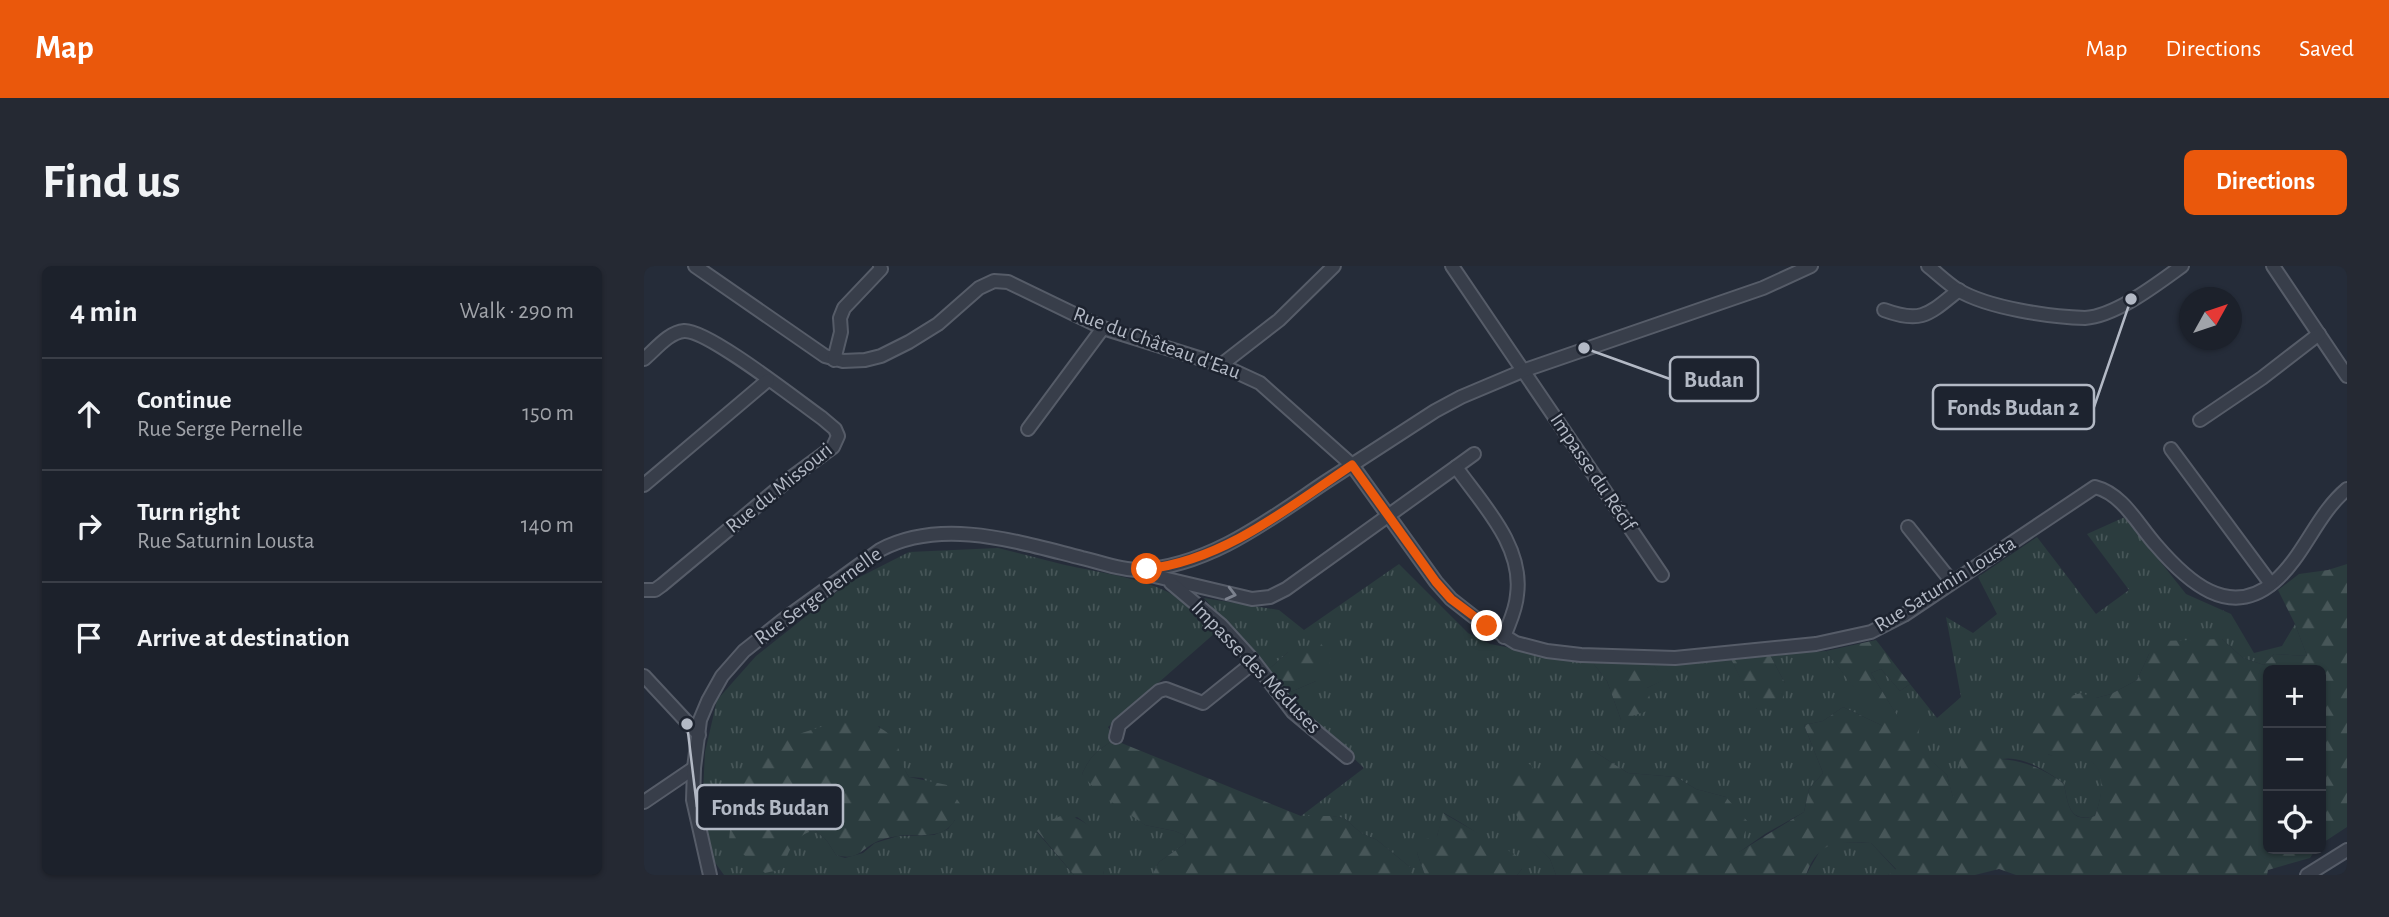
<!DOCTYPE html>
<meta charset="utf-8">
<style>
:root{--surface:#1c212b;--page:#252933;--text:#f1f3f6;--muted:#a0a3a9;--line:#3a3e47;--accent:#ea580c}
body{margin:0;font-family:"Alegreya Sans",sans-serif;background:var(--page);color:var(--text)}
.controls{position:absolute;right:21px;bottom:21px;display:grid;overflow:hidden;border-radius:10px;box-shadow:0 2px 5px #0004}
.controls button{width:63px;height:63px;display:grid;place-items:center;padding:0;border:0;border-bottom:2px solid var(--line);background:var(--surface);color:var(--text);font:35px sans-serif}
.compass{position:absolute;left:1535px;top:21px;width:63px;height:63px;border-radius:50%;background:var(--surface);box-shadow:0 2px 5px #0004;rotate:50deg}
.stop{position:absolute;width:21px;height:21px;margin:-16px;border:5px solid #ea580c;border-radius:50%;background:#fff}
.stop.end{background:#ea580c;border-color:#fff;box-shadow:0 2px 7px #0008}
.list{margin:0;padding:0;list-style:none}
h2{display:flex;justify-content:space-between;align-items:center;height:91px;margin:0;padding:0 28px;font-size:30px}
h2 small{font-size:23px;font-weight:400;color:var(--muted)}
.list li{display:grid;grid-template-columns:46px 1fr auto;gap:21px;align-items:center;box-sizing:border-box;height:112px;padding:0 28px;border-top:2px solid var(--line)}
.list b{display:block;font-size:26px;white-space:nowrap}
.list p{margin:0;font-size:23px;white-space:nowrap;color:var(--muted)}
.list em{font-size:23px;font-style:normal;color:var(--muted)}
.icon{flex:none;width:38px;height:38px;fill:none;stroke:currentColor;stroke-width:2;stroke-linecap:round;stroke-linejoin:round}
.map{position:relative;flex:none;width:1703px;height:609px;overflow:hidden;border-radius:10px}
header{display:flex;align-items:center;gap:42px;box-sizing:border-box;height:98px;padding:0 35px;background:var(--accent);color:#fff}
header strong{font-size:33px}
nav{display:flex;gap:38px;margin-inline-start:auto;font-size:24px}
.intro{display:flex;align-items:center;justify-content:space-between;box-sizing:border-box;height:168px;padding:0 42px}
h1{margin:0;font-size:49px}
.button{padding:18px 32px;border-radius:10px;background:var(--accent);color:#fff;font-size:24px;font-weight:700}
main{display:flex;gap:42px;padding:0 42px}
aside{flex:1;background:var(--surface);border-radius:10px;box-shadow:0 2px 5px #0004}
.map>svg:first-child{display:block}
.grass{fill:url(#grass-tufts);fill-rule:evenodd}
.forest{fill:url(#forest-firs)}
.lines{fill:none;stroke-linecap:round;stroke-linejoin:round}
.street-casing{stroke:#565c68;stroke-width:16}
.street{stroke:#383e4a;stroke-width:12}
.oneway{stroke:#7c828e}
.route{stroke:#ea580c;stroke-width:9}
.labels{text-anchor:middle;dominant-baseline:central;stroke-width:5;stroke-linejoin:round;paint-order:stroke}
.street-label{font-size:21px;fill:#b3b9c5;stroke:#1d232f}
.leader{fill:none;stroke:#b3b9c5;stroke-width:2.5}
.callout-dot{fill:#b3b9c5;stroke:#1d232f;stroke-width:2.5}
.callout{fill:#1d232f;stroke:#b3b9c5;stroke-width:2.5}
.callout-label{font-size:23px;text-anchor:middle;font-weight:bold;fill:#b3b9c5}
</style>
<header>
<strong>Map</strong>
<nav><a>Map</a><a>Directions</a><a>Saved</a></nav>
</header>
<div class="intro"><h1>Find us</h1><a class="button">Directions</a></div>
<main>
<aside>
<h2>4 min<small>Walk · 290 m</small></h2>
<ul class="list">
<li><svg class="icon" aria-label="ahead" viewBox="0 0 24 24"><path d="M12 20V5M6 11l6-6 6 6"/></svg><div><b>Continue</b><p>Rue Serge Pernelle</p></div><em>150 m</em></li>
<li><svg class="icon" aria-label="right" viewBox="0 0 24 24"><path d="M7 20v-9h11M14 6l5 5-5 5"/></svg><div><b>Turn right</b><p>Rue Saturnin Lousta</p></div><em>140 m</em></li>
<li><svg class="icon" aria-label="arrive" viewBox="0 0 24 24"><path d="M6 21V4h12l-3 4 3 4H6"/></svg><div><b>Arrive at destination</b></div></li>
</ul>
</aside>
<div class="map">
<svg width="1703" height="609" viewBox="0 0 1703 609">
<defs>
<pattern id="grass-tufts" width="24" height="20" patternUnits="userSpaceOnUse" patternTransform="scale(1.75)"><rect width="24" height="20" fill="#2b3c3e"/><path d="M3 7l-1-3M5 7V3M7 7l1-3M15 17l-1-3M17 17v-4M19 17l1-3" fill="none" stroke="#475658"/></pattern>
<pattern id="forest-firs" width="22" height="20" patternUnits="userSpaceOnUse" patternTransform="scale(1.75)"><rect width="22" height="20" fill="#2b3c3e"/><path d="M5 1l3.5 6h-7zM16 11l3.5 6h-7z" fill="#475658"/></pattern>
</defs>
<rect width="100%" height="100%" fill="#252c39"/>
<!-- grass -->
<g class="grass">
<path d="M 1481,251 L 1542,328 L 1587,348 L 1610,387 L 1638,380 L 1651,358 L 1663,390 L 1630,388 L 1620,399 L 1599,392 L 1578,373 L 1505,388 L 1493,414 L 1467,428 L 1452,432 L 1404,489 C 1415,490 1429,488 1439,491 C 1466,500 1458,530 1451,550 C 1425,557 1424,538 1420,518 C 1405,506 1378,489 1358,493 C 1346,496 1318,522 1309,532 L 1303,509 L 1272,481 L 1227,407 L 1237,403 L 1256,425 L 1266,418 L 1293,452 L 1317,431 L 1302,351 L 1329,367 L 1353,348 L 1334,311 L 1393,271 L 1452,348 L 1485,324 L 1443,268 Z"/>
<path d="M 354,282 C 375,287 396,293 417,298 C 473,311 538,314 571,367 L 464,461 L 470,474 C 452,485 447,489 438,508 L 501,559 L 531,565 L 540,569 L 542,577 L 515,596 L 508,609 L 459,609 C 466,582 455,566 433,551 L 393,566 L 430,609 L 80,609 L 67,591 L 59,526 L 61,486 L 73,434 L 112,390 L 204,317 L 265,286 ZM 235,460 L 255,487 L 259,501 L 265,511 L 279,512 L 311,554 L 304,563 L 290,569 L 254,570 L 231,577 L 219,587 L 201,592 L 192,589 L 183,575 L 171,564 L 157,568 L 146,581 Z"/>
<path d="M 755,298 L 824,367 L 846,378 L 949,397 L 963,415 L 977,454 L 1003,422 L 1019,414 L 1009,398 L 1087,393 L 1112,443 L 1141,417 L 1126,389 L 1182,385 L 1241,461 L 1199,441 L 1179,455 L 1160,459 L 1179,507 L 1165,523 L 1160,546 L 1121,568 L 1094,587 L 1082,531 L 1052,523 L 1032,511 L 984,507 L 948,484 L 901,520 L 882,568 L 906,593 L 912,609 L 873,609 L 878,603 C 853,580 829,563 800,547 L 793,570 L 773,587 L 781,609 L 767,609 L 767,602 L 733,574 L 717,567 L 700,552 L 687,550 L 657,550 L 720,502 L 642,428 L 672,415 L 644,386 L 624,404 L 560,332 L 635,344 L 660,364 Z"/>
<polygon points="1193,576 1227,577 1252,604 1244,609 1162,609 1177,583"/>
</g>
<!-- forest -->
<g class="forest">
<path d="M 1703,298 L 1703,561 L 1677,578 L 1677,404 L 1624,404 L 1624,583 L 1672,583 L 1666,592 L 1624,604 L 1623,609 L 1372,609 L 1355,603 L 1331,609 L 1244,609 L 1252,603 L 1227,577 C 1195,576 1175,573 1162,609 L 912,609 L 906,593 L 882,569 L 857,517 L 886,498 L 901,519 L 909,500 L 948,484 L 984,507 L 1032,511 L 1052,523 L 1082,531 L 1104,556 L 1095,586 L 1160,546 L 1165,523 L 1179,507 L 1160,459 L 1179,455 L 1199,441 L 1239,460 L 1182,385 L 1232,374 L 1266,418 L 1256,425 L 1237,403 L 1227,407 L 1254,451 L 1276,457 L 1273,481 L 1303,509 L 1309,531 L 1323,517 L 1306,474 L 1343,465 L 1357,493 C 1381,495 1401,503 1420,518 C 1424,538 1425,558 1451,550 C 1458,530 1466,495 1434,491 C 1425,489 1415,492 1406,489 C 1392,486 1387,472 1383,460 L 1394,444 L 1414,434 L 1437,427 L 1452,432 L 1467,428 L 1493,414 L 1505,388 L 1518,375 L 1578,373 L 1599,392 L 1620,399 L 1630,388 L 1663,390 L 1651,358 L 1634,324 L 1655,308 L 1684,304 Z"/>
<polygon points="676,376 688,394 672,415 642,428 624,404 644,386"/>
<polygon points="1126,389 1141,417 1138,437 1111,443 1087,393"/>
<polygon points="949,397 1009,398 1020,414 1003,422 1009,443 977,454 963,415"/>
<path d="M 211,451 C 230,458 248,464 255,484 C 258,494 259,502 265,511 L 303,519 L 317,539 C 314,548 311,557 303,563 C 289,573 270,567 254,570 C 247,571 238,573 232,576 C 216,584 214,595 192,589 L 183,575 L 171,564 C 150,570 145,583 139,603 L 121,607 L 85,576 C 87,543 99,507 125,484 C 141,469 189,458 211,451 Z"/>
<path d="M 470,474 L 657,550 L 688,550 L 700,552 L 717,567 L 733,574 L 767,602 L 767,609 L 508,609 L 515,596 L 542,577 L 540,569 L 531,565 L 501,559 L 453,526 L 438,508 C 447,489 452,485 470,474 Z"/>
<polygon points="799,547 872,589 878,603 873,609 781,609 773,587 782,573 793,570"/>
<path d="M 419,549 C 440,551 462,569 463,593 C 463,598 460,604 459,609 L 430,609 L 393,565 L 400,557 Z"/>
</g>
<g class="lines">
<!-- street casing -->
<g class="street-casing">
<g id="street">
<path d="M 51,0 L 181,90 L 199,95 L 221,94 L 237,90 L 265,76 L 294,58 L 335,22 L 350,15 L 364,16 L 459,62 L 577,99 L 616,117 L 708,199 L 792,316 L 807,333 L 830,351 L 872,377 L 903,385 L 937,389 L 1031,392 L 1172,378 L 1227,366 L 1260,349 L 1451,221 C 1479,228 1494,259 1512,279 C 1543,315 1585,354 1630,316 C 1661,289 1672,249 1703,223"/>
<polyline points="808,0 1018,309"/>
<path d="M 1284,0 C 1294,8 1303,17 1314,24 C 1344,42 1406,51 1441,52 C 1472,50 1513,18 1538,0"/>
<polyline points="1629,0 1703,110"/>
<path d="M 1240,44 C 1278,58 1285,48 1315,24"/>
<path d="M 0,93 C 11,84 25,66 40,65 C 63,63 154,135 178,152 L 191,163 L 194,170 L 189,181 L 144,214 L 18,319 L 11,324 L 0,324"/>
<polyline points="190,94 197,66 196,52 200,42 237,3 236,0"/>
<polyline points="577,99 635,54 690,0"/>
<polyline points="1556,154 1618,112 1675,68"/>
<polyline points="384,163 459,62"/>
<polyline points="1527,183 1627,318"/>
<polyline points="812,201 830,188"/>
<polyline points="0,219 124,114"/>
<polyline points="1264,261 1308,316"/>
<path d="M 498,307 L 608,333 L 626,331 L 642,323 L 812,201 C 838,238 880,280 873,329 C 872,344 865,357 860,371"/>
<polyline points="527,317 577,359 608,393 649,446 703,491"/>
<polyline points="0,410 55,469"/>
<polyline points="472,471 475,459 515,425 522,423 559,437 610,396"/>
<polyline points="0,536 50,502"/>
<path d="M 66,609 L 49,534 L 50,502 L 56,454 L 64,435 L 78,410 L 100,385 L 139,354 L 236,284 C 298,251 374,276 438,292 C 456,296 476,304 495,304 C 564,301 625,254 680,217 C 717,193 754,169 791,145 L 817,131 L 881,104 L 1119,22 L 1167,0"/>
<polyline points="1663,609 1703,584"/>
</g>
</g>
<!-- street -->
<use href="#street" class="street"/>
</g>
<!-- one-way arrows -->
<defs><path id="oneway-chevron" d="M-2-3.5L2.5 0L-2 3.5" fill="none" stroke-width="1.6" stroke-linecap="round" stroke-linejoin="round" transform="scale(1.75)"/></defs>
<use class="oneway" href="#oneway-chevron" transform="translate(587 328) rotate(14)"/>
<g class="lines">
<!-- route -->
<path class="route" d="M 503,303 C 581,294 645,241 708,199 L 792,316 L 807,333 L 843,360"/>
</g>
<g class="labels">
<!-- street labels -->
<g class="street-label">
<text transform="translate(513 77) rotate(20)">Rue du Château d'Eau</text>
<text transform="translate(949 206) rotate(56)">Impasse du Récif</text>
<text transform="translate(135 222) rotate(-39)">Rue du Missouri</text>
<text transform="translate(1301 318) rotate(-32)">Rue Saturnin Lousta</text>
<text transform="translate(174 330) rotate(-36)">Rue Serge Pernelle</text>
<text transform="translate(612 401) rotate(46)">Impasse des Méduses</text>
</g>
</g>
<!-- callouts -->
<path class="leader" d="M940 82L1026 113M1487 33L1450 141M43 458L53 541"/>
<g class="callout-dot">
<circle cx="940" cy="82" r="7"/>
<circle cx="1487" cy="33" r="7"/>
<circle cx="43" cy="458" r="7"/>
</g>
<g class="callout">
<rect x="1026" y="91" width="88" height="44" rx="7"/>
<rect x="1289" y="119" width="161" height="44" rx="7"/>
<rect x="53" y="519" width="146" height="44" rx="7"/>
</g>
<g class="callout-label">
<text x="1070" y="121">Budan</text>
<text x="1369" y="149">Fonds Budan 2</text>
<text x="126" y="549">Fonds Budan</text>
</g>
</svg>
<div class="controls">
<button>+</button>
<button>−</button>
<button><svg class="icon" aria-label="locate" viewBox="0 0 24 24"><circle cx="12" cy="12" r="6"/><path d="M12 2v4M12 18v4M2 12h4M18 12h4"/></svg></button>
</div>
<svg class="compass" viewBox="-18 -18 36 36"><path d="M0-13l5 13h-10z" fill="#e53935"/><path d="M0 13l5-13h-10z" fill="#a0a3a9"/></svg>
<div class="stop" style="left:503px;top:303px"></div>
<div class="stop end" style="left:843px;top:360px"></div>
</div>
</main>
